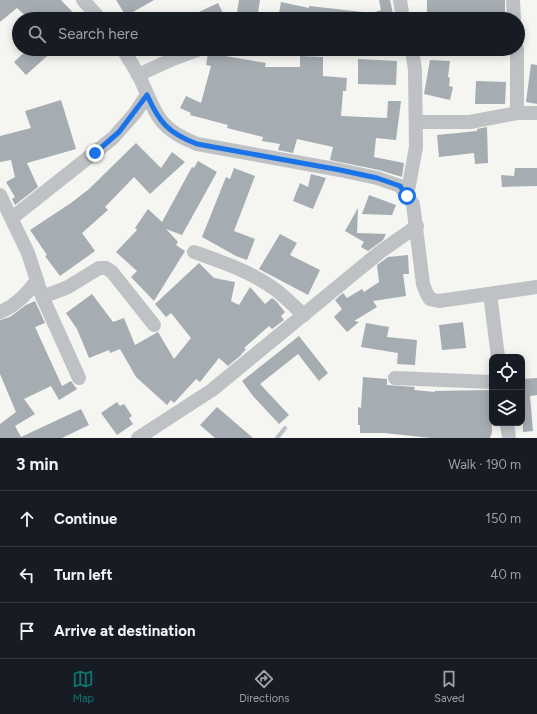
<!DOCTYPE html>
<meta charset="utf-8">
<style>
:root{--surface:#171b24;--page:#242831;--text:#f1f3f6;--muted:#9ea1a6;--line:#363941;--accent:#0f766e}
body{margin:0;font-family:Figtree,sans-serif;background:var(--page);color:var(--text)}
.controls{position:absolute;right:12px;bottom:12px;display:grid;overflow:hidden;border-radius:8px;box-shadow:0 2px 10px #0003}
.controls button{width:36px;height:36px;display:grid;place-items:center;padding:0;border:0;border-bottom:1px solid var(--line);background:var(--surface);color:var(--text);font:20px sans-serif}
.stop{position:absolute;width:12px;height:12px;margin:-9px;border:3px solid #1a73e8;border-radius:50%;background:#fff}
.stop.end{background:#1a73e8;border-color:#fff;box-shadow:0 1px 4px #0008}
.list{margin:0;padding:0;list-style:none}
h2{display:flex;justify-content:space-between;align-items:center;height:52px;margin:0;padding:0 16px;font-size:17px}
h2 small{font-size:13px;font-weight:400;color:var(--muted)}
.list li{display:grid;grid-template-columns:26px 1fr auto;gap:12px;align-items:center;box-sizing:border-box;height:56px;padding:0 16px;border-top:1px solid var(--line)}
.list b{display:block;font-size:15px;white-space:nowrap}
.list em{font-size:13px;font-style:normal;color:var(--muted)}
.icon{flex:none;width:22px;height:22px;fill:none;stroke:currentColor;stroke-width:2;stroke-linecap:round;stroke-linejoin:round}
.map{position:relative;flex:none;width:537px;height:438px;overflow:hidden}
.search{position:absolute;background:var(--surface);box-shadow:0 2px 10px #0003;left:12px;right:12px;top:12px;height:44px;display:flex;align-items:center;gap:10px;box-sizing:border-box;padding:0 14px;border-radius:22px;color:var(--muted);font-size:15px}
.sheet{height:220px;background:var(--surface)}
nav{display:flex;justify-content:space-around;align-items:center;box-sizing:border-box;height:56px;border-top:1px solid var(--line);background:var(--surface);font-size:11px;color:var(--muted)}
nav a{display:grid;justify-items:center;gap:2px}
nav .on{color:var(--accent)}
.map>svg:first-child{display:block}
.lines{fill:none;stroke-linecap:round;stroke-linejoin:round}
.stream{stroke:#b7c1c6;stroke-width:4}
.building{fill:#a5acb2}
.minor{stroke:#bec2c5;stroke-width:14}
.route{stroke:#1a73e8;stroke-width:5}
</style>
<div class="map">
<svg width="537" height="438" viewBox="0 0 537 438">
<rect width="100%" height="100%" fill="#f5f5f1"/>
<g class="lines">
<!-- stream -->
<polyline class="stream" points="277,438 285,428"/>
</g>
<!-- building -->
<g class="building">
<polygon points="0,0 61,0 79,19 29,19 17,8 0,22"/>
<polygon points="116,0 154,0 126,16"/>
<polygon points="239,0 260,0 257,19 236,19"/>
<polygon points="379,0 390,0 394,19 278,19 281,2 309,8 309,6 363,12 363,16 381,10"/>
<rect x="427" y="0" width="78" height="19"/>
<polygon points="218,3 226,19 184,19"/>
<polygon points="28,49 55,49 26,75 14,62"/>
<polygon points="208,53 266,63 265,67 300,67 300,56 323,57 323,76 347,78 346,91 343,91 341,116 387,118 388,101 401,101 396,140 376,138 374,157 404,163 402,177 379,170 330,160 333,147 297,139 293,153 278,150 280,144 262,141 263,137 227,128 228,125 190,115 191,113 180,108 186,96 201,103 211,66 206,65"/>
<polygon points="358,59 397,61 396,85 358,84"/>
<polygon points="430,60 450,61 448,77 450,78 449,86 453,87 450,100 424,94"/>
<polygon points="531,64 537,65 537,104 526,102"/>
<polygon points="476,81 506,82 505,104 475,104"/>
<polygon points="61,100 76,149 27,163 38,187 15,205 12,199 15,197 6,182 15,177 11,160 0,162 0,136 31,128 25,111"/>
<polygon points="487,127 488,163 475,164 474,153 439,157 437,135 477,131 477,129"/>
<polygon points="136,143 161,168 172,152 185,162 150,194 134,177 105,207 108,210 82,233 95,251 60,276 45,256 47,255 30,230 71,203 89,189"/>
<polygon points="198,161 217,172 182,235 166,229 178,242 176,245 185,251 154,301 131,277 137,271 116,252 137,230 135,228 148,209 162,222 192,167 194,168"/>
<polygon points="234,168 255,176 234,231 255,239 247,260 236,256 202,237 226,177 230,179"/>
<polygon points="515,168 537,168 537,186 502,187 501,175 514,176"/>
<polygon points="311,174 326,178 313,209 293,201 300,183 308,187"/>
<polygon points="369,195 396,205 392,215 362,214"/>
<polygon points="358,208 357,233 386,234 383,240 368,251 361,247 364,242 345,231"/>
<polygon points="280,234 297,243 290,255 320,270 308,295 259,269"/>
<polygon points="408,255 409,274 403,274 406,296 373,301 377,307 354,321 359,322 347,332 334,317 342,309 335,300 343,293 347,298 362,289 364,292 379,282 377,265 388,257"/>
<polygon points="199,263 214,278 235,282 231,301 239,305 250,287 265,304 272,298 276,301 285,312 281,316 284,320 272,329 269,326 244,348 246,349 240,356 228,366 219,358 200,382 196,379 174,403 171,400 167,405 136,377 120,349 110,353 109,350 89,358 77,329 66,313 92,294 113,322 124,318 135,345 158,332 174,359 191,338 171,313 166,317 155,304"/>
<polygon points="35,301 45,323 35,327 62,386 71,381 77,389 59,400 51,386 24,399 35,414 15,426 21,437 81,409 89,425 62,438 0,438 0,424 16,412 0,374 0,320 10,317 26,305"/>
<polygon points="463,322 466,348 442,350 439,325"/>
<polygon points="366,323 389,327 387,337 417,340 415,365 397,364 398,353 361,347"/>
<polygon points="299,336 328,373 319,381 298,354 260,384 289,415 279,424 253,396 242,381"/>
<polygon points="363,377 387,379 387,385 415,387 414,390 435,392 435,391 491,390 492,432 490,438 431,438 384,433 360,433 360,425 358,425 358,407 361,408"/>
<polygon points="537,378 537,395 530,396 533,431 523,432 522,379"/>
<polygon points="117,402 120,406 124,404 132,416 129,418 133,424 117,435 101,413"/>
<polygon points="217,407 253,438 215,438 200,425"/>
</g>
<g class="lines">
<!-- minor -->
<g class="minor">
<polyline points="83,0 100,19"/>
<polyline points="400,0 403,19"/>
<polyline points="513,0 514,19"/>
<path d="M 123,49 C 128,58 134,67 139,76 C 156,111 155,128 197,144 L 340,170 L 377,178 L 400,186 L 413,204 L 423,284 L 426,292 L 430,299 L 439,301 L 537,287"/>
<polyline points="138,75 173,59 200,49"/>
<polyline points="517,113 517,49"/>
<polyline points="416,122 470,122 517,113 537,113"/>
<polyline points="0,195 28,253 42,296 79,378"/>
<polyline points="407,196 416,147 415,70 412,49"/>
<polyline points="12,218 113,138 135,113 147,95"/>
<path d="M 194,252 C 222,262 252,272 276,290 C 286,298 295,307 304,315"/>
<polyline points="490,294 498,357"/>
<polyline points="42,296 53,293 68,287 99,268 106,268 112,272 154,325"/>
<path d="M 0,312 C 15,306 28,293 37,280"/>
<polyline points="395,378 492,382"/>
<polyline points="507,423 509,438"/>
<polyline points="138,438 212,390 380,252 417,226"/>
</g>
</g>
<g class="lines">
<!-- route -->
<path class="route" d="M 95,153 L 119,132 L 147,95 C 159,122 168,133 197,144 L 340,170 L 377,178 L 400,186 L 407,196"/>
</g>
</svg>
<div class="controls">
<button><svg class="icon" aria-label="locate" viewBox="0 0 24 24"><circle cx="12" cy="12" r="6"/><path d="M12 2v4M12 18v4M2 12h4M18 12h4"/></svg></button>
<button><svg class="icon" aria-label="layers" viewBox="0 0 24 24"><path d="M12 4l9 5-9 5-9-5zM3 14l9 5 9-5"/></svg></button>
</div>
<div class="stop" style="left:407px;top:196px"></div>
<div class="stop end" style="left:95px;top:153px"></div>
<div class="search"><svg class="icon" aria-label="search" viewBox="0 0 24 24"><circle cx="10" cy="10" r="6"/><path d="M15 15l6 6"/></svg>Search here</div>
</div>
<section class="sheet">
<h2>3 min<small>Walk · 190 m</small></h2>
<ul class="list">
<li><svg class="icon" aria-label="ahead" viewBox="0 0 24 24"><path d="M12 20V5M6 11l6-6 6 6"/></svg><div><b>Continue</b></div><em>150 m</em></li>
<li><svg class="icon" aria-label="left" viewBox="0 0 24 24"><path d="M17 20v-9H6M10 6l-5 5 5 5"/></svg><div><b>Turn left</b></div><em>40 m</em></li>
<li><svg class="icon" aria-label="arrive" viewBox="0 0 24 24"><path d="M6 21V4h12l-3 4 3 4H6"/></svg><div><b>Arrive at destination</b></div></li>
</ul>
</section>
<nav>
<a class="on"><svg class="icon" aria-label="map" viewBox="0 0 24 24"><path d="M3 6l6-2 6 2 6-2v14l-6 2-6-2-6 2zM9 4v14M15 6v14"/></svg>Map</a>
<a><svg class="icon" aria-label="directions" viewBox="0 0 24 24"><path d="M12 3l9 9-9 9-9-9zM9 14v-3h6M13 9l2 2-2 2"/></svg>Directions</a>
<a><svg class="icon" aria-label="saved" viewBox="0 0 24 24"><path d="M7 4h10v16l-5-4-5 4z"/></svg>Saved</a>
</nav>
